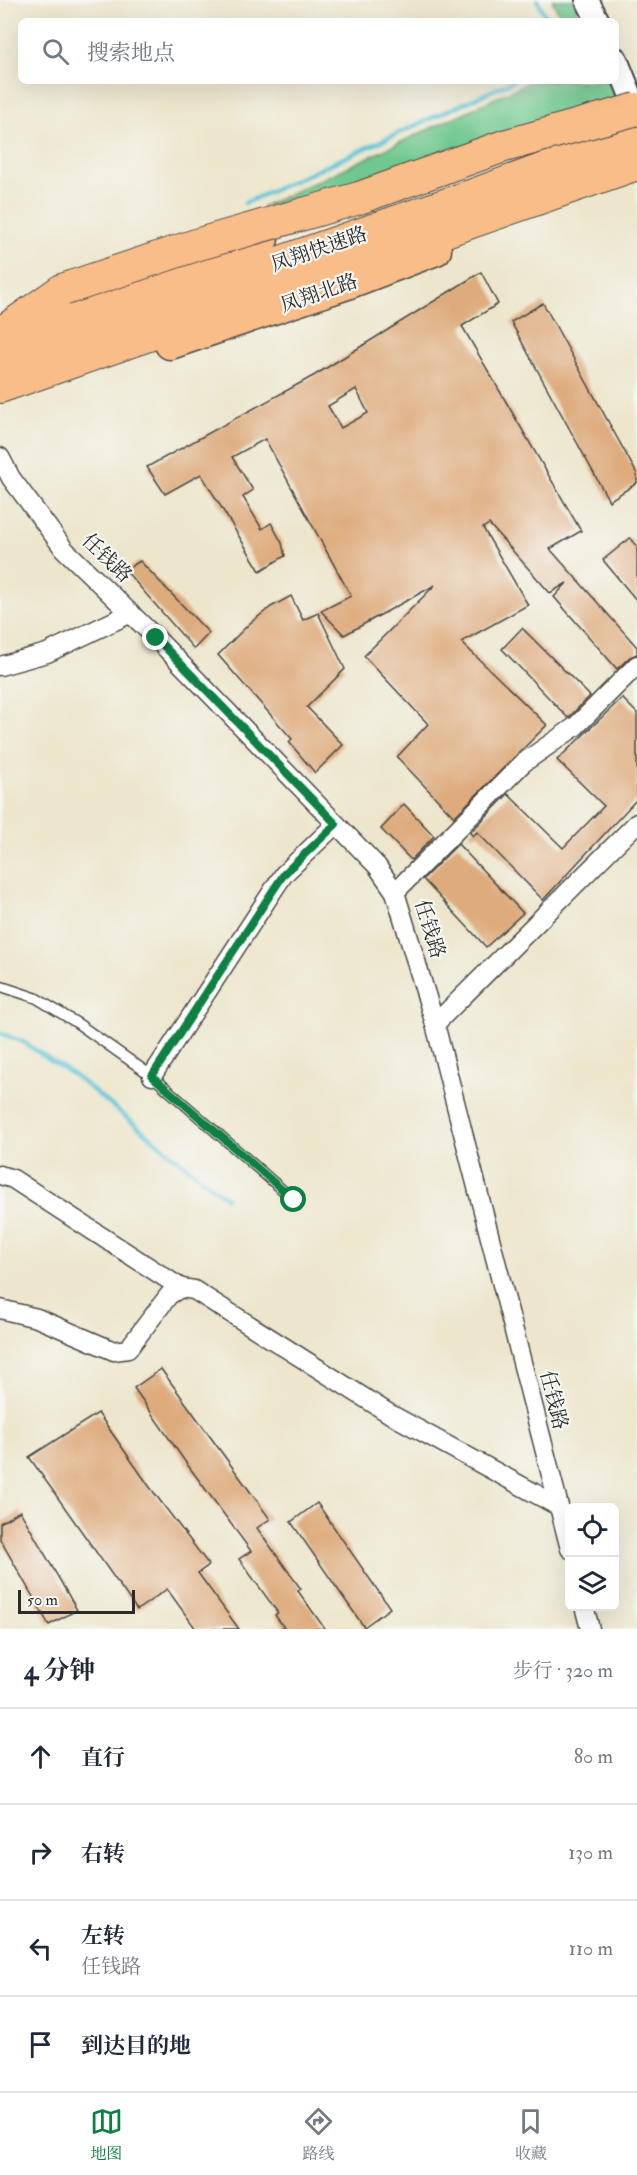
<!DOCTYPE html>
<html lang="zh">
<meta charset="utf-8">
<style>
:root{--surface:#fff;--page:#f6f6f7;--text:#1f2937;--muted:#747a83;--line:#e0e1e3;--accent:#0b8043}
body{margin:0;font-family:"IM FELL Double Pica","Noto Serif SC",serif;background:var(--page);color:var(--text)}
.controls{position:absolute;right:18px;bottom:18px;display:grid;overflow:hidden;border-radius:9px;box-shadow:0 6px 24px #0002}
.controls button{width:54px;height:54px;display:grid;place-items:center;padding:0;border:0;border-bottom:2px solid var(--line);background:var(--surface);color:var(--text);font:30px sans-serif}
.scale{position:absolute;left:18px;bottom:15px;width:117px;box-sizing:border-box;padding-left:6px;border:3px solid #2b2b2b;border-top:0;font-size:16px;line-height:21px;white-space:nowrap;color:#2b2b2b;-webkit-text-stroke:4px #f6f6f2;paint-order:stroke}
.stop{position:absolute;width:18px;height:18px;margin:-14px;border:4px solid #0b8043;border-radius:50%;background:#fff}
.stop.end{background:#0b8043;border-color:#fff;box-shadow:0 2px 6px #0008}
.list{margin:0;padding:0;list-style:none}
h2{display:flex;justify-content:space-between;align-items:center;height:78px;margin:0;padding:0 24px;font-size:26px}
h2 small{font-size:20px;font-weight:400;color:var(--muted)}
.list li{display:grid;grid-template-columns:39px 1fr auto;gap:18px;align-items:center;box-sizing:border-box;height:96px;padding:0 24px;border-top:2px solid var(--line)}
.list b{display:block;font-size:22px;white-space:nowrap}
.list p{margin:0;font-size:20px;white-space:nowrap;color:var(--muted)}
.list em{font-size:20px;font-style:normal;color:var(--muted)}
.icon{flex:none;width:33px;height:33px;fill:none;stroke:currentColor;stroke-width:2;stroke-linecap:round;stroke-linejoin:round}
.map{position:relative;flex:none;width:637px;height:1629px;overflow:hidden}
.search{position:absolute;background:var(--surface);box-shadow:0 6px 24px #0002;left:18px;right:18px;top:18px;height:66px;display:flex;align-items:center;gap:15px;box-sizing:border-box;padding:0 21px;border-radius:9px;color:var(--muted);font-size:22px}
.sheet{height:462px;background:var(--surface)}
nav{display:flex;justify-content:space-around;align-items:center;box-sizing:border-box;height:84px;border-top:2px solid var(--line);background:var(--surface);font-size:16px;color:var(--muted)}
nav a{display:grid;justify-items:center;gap:3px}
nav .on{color:var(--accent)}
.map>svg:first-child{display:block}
.green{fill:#6fc88e;stroke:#4d7a5c;stroke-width:1.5}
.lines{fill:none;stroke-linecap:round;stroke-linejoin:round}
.stream{stroke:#5ac3d7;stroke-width:4.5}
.building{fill:#deab7d;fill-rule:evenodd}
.service-casing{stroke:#484743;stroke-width:12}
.minor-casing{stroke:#484743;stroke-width:21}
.tertiary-casing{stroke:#484743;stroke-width:26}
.primary-casing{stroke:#484743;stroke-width:33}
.trunk-casing{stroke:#484743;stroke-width:34}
.service{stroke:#fff;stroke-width:9}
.minor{stroke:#fff;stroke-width:18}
.tertiary{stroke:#fff;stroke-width:22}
.primary{stroke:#f8bd89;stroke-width:30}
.trunk{stroke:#f8bd89;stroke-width:32}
.trunk-bridge-casing{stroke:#484743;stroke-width:34;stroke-linecap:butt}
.trunk-bridge{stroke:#f8bd89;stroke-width:32}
.route{stroke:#0b8043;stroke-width:8}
.labels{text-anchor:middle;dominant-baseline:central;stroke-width:4.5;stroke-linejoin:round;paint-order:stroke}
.street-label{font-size:20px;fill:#2b2b2b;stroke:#f6f6f2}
</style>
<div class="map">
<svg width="637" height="1629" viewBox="0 0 637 1629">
<rect width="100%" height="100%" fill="#f6f6f2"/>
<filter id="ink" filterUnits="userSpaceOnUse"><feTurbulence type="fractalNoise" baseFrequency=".0167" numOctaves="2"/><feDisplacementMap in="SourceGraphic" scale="12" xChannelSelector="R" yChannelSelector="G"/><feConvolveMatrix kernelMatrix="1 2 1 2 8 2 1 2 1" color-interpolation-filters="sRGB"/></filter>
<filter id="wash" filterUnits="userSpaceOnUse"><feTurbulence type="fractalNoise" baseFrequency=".008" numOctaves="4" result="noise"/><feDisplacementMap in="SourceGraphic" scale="24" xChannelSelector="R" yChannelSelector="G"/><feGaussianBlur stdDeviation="1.35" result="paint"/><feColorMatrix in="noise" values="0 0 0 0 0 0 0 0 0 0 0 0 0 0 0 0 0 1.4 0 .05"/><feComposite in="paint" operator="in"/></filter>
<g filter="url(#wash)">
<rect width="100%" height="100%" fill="#ede6cc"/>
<!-- green -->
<g class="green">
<polygon points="552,0 573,0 584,21 563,21"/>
<polygon points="532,81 615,81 624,99 357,187 262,207"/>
</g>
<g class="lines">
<!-- stream -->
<g class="stream">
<polyline points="537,0 548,21"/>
<polyline points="245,203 513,81"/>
<polyline points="0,1033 23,1042 75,1076 226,1198"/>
</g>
</g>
<g id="blocks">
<!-- building -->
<g class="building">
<path d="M 481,272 L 498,304 L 462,326 L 581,531 L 550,549 L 637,647 L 637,654 L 630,657 L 617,669 L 554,597 L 567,583 L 550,593 L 489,524 L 483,528 L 528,605 L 461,642 L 547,725 L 454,817 L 397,757 L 428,724 L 364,656 L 435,585 L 344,635 L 321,611 L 351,596 L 265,439 L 232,457 L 253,490 L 243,497 L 262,529 L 271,523 L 282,543 L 285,556 L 260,571 L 201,474 L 165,494 L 147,467 L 315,375 ZM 356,389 L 368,413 L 341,428 L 328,406 Z"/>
<polygon points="543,303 637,474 637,483 609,501 511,322"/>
<polygon points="630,538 637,547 637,601 603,560"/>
<polygon points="140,561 209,633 194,649 125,570"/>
<polygon points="291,596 303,620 318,613 345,669 307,707 343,745 315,773 289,742 292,739 218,655 250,623 271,607"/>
<polygon points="522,628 590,696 568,718 502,649"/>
<polygon points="622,698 637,713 637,799 543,900 477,832 473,836 470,833 508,794 563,848 604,806 557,760"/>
<polygon points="404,804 434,836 411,860 381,829"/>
<polygon points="458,844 523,913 486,947 423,879"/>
<polygon points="161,1369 270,1519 257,1528 301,1589 298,1591 325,1629 285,1629 275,1615 278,1613 239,1559 251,1551 184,1460 134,1388"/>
<polygon points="98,1413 149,1486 209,1565 198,1573 239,1629 196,1629 167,1589 137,1610 29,1457"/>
<polygon points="317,1503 390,1608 364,1627 291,1522"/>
<polygon points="20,1511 77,1610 49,1625 0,1539 0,1523"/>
</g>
</g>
</g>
<g filter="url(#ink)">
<use href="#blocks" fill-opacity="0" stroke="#484743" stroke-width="1.5"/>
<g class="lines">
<!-- service casing -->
<g class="service-casing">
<polyline id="service" points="0,986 36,998 77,1023 152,1076 294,1200"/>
</g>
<!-- minor casing -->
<g class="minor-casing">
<g id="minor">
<polyline points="0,457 11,478 64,549 156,638 377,866 395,892 435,1024 570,1549"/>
<polyline points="0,666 47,653 131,613"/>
<polyline points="395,892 523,763 576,726 637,665"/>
<polyline points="435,1024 637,823"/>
<polyline points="152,1076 272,892 284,874 336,824"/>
<polyline points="0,1175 13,1179 181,1288"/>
<polyline points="0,1309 37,1318 114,1351 128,1349 169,1295 181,1288 194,1290 390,1414 558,1506"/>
<polyline points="584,1606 590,1629"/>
</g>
</g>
<!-- tertiary casing -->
<g class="tertiary-casing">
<g id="tertiary">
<polyline points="587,0 598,21"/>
<polyline points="616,59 637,111"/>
</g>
</g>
<!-- primary casing -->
<g class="primary-casing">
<g id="primary">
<polyline points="16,329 263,239"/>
<polyline points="170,344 347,284 436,250"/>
</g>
</g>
<!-- trunk casing -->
<g class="trunk-casing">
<g id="trunk">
<polyline points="0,334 62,290"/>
<polyline points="0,360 470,196 637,135"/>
<polyline points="0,387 637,164"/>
</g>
</g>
<!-- service -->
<use href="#service" class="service"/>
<!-- minor -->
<use href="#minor" class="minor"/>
<!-- tertiary -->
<use href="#tertiary" class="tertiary"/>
<!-- primary -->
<use href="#primary" class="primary"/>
<!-- trunk -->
<use href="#trunk" class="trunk"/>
<!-- trunk-bridge casing -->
<g class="trunk-bridge-casing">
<polyline id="trunk-bridge" points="62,290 199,244 359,198 504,146 637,109"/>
</g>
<!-- trunk-bridge -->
<use href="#trunk-bridge" class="trunk-bridge"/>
</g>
</g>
<g class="lines" filter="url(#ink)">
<!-- route -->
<polyline class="route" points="156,638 336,824 284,874 272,892 152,1076 294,1200"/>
</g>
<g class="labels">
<!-- street labels -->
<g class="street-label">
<text transform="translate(319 249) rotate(-19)">凤翔快速路</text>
<text transform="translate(319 293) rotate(-19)">凤翔北路</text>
<text transform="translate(107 558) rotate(44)">任钱路</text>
<text transform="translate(430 929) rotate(73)">任钱路</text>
<text transform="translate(554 1400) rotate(76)">任钱路</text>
</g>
</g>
</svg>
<div class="controls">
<button><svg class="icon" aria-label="locate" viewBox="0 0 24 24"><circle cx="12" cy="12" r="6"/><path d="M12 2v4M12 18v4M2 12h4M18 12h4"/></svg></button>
<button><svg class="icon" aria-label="layers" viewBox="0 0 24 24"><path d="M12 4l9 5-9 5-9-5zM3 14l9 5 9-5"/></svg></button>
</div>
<div class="scale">50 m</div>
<div class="stop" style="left:294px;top:1200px"></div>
<div class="stop end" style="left:156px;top:638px"></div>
<div class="search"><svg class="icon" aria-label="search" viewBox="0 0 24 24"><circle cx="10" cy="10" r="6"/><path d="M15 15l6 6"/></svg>搜索地点</div>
</div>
<section class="sheet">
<h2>4 分钟<small>步行 · 320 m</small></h2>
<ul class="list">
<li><svg class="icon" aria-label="ahead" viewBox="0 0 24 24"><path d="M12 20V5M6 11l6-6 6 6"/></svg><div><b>直行</b></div><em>80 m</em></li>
<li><svg class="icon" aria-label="right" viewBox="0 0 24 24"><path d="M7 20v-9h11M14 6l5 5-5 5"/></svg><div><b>右转</b></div><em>130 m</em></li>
<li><svg class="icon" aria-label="left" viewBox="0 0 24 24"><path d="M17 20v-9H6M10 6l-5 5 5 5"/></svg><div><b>左转</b><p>任钱路</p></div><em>110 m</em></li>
<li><svg class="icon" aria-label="arrive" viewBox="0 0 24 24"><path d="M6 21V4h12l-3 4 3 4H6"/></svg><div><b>到达目的地</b></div></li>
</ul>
</section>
<nav>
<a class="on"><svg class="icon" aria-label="map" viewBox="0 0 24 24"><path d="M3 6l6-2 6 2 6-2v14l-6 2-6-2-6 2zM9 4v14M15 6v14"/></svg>地图</a>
<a><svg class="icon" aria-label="directions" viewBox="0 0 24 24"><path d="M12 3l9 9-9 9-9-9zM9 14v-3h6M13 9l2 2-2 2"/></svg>路线</a>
<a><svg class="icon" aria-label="saved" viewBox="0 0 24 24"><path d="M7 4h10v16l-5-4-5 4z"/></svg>收藏</a>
</nav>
